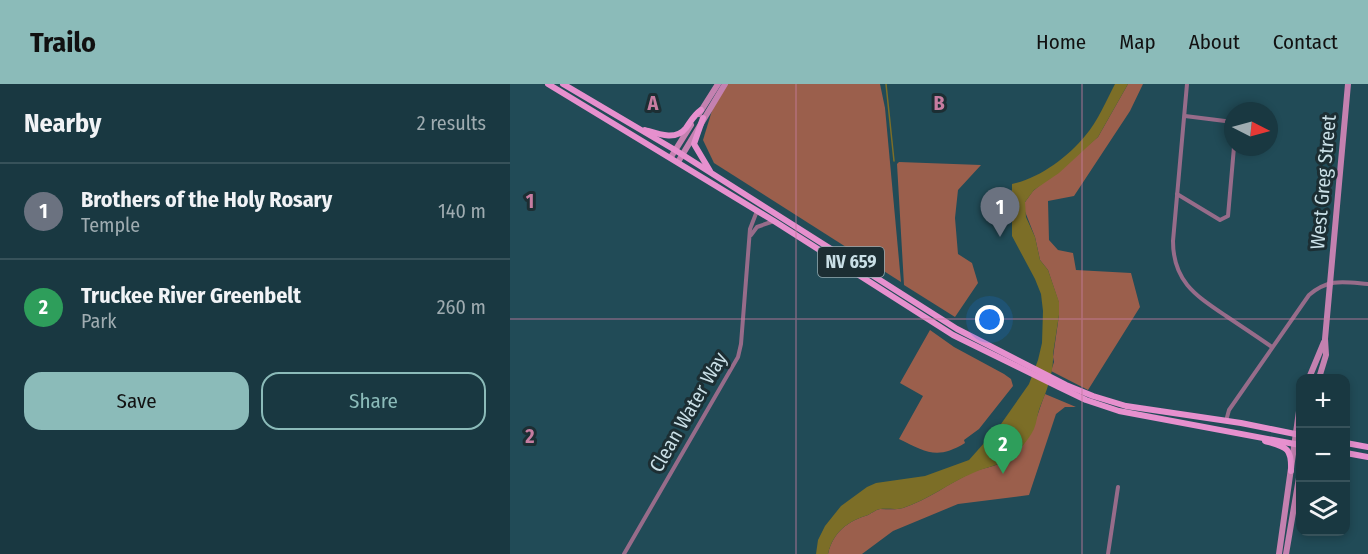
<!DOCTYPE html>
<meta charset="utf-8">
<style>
:root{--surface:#193841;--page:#26434c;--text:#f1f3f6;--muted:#9facb1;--line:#37525a;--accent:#8bbbb9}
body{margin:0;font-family:"Fira Sans Condensed",sans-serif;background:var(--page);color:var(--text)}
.controls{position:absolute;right:18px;bottom:18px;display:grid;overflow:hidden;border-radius:12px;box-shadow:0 3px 9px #0003}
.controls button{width:54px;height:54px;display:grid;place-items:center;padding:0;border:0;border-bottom:2px solid var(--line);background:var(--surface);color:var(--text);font:30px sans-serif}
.compass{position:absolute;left:714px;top:18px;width:54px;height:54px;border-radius:50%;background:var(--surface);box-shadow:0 3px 9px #0003;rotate:96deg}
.you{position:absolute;left:480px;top:236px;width:21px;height:21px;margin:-15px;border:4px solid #fff;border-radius:50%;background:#1a73e8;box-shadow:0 0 0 9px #1a73e833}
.badge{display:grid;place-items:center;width:39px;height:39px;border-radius:50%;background:var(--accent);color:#fff;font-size:20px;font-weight:700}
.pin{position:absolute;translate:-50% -50px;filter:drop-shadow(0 2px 3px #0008)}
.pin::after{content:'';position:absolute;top:32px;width:21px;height:18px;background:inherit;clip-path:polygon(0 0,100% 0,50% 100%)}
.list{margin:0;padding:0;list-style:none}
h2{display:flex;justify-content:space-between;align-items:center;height:78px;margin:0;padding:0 24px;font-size:26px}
h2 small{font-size:20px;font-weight:400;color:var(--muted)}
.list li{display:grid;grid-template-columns:39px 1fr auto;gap:18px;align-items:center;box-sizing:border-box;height:96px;padding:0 24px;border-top:2px solid var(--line)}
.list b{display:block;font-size:22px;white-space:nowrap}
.list p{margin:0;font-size:20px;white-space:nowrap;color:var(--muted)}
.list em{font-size:20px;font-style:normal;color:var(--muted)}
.actions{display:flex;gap:12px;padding:18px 24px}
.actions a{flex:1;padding:14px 0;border:2px solid var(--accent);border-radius:18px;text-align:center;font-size:21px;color:var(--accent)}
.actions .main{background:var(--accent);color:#111}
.icon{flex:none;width:33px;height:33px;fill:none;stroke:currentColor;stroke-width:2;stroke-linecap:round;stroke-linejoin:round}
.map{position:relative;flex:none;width:858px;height:470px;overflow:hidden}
header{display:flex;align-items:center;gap:36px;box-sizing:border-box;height:84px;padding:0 30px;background:var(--accent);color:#111}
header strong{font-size:28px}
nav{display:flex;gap:33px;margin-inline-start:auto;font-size:21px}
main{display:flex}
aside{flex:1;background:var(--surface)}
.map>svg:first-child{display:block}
.green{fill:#9b5f4c}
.water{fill:#7c6e27}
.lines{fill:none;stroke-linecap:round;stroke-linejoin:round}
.stream{stroke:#7c6e27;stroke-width:1.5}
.street{stroke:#976c8a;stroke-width:4}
.secondary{stroke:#c481b0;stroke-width:6}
.primary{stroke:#e690ce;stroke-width:6}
.grid{fill:none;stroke:#c67ca0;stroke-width:1.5;stroke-opacity:0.55}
.labels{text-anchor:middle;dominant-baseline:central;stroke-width:6;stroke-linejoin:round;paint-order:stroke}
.shield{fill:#1c2e33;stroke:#95aab0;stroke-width:1.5}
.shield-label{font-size:18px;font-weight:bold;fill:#c9dfe6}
.street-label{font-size:20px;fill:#c9dfe6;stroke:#1c2e33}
.grid-label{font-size:20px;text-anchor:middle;font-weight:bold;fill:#c67ca0;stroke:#1c2e33;stroke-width:6;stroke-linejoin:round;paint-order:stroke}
</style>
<header>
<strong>Trailo</strong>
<nav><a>Home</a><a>Map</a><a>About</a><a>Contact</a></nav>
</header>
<main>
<aside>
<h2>Nearby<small>2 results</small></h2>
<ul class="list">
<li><span class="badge" style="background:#6b7280">1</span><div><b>Brothers of the Holy Rosary</b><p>Temple</p></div><em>140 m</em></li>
<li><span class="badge" style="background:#2e9e5b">2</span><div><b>Truckee River Greenbelt</b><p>Park</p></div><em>260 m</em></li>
</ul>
<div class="actions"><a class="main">Save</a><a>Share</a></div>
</aside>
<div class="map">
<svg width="858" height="470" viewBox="0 0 858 470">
<rect width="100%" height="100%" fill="#214b57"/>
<!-- green -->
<g class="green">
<polygon points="217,0 370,0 375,24 391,198 204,79 193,56 204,20"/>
<polygon points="618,0 633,0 620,27 564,112 538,117 539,156 548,166 563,169 566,186 621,189 630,223 578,306 541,287 544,278 543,273 549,231 549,219 538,186 530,176 525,153 514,125 515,118 523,107 588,53"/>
<polygon points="389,78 471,81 448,106 445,134 448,170 462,179 468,199 445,233 394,201 387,80"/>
<path d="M 420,246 L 444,263 L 494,290 L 501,295 L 503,302 L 469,345 L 454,356 L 455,359 C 427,376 416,368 389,355 L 413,312 L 390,299 Z"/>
<path d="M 535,310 L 566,323 L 555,323 L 546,330 L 519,411 L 448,420 L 383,447 L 352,470 L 318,470 C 323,448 338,437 358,431 C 362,429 365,426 370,425 C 378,425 386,426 393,424 C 418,416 439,399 463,388 C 476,383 490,382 501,373 C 524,354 525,335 535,310 Z"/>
</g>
<!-- water -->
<path class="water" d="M 605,0 L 618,0 L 588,53 L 549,89 L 524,106 L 515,118 L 516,133 L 525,153 L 530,176 L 538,186 L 549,218 L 549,231 L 543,270 C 544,288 537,306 530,323 C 527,330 527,338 524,345 C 519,355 510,366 501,373 C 489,382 475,383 463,389 C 439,399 418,416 393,424 C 386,426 378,424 370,425 C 365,426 362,429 358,431 C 338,437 323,448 318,470 L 306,470 L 308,456 L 315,442 L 331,422 L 357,403 L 366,399 L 415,392 L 459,376 L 491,340 L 519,300 L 528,276 L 532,259 L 533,227 L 531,210 L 525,195 L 502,152 L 502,100 C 528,95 558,73 575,52 C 588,37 596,17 605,0 Z"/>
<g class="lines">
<!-- stream -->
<polyline class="stream" points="376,0 384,77"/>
<!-- street -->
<g class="street">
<path d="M 677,0 L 663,157 C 663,197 685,211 716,232 C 731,242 746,252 762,263"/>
<polyline points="675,32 723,38"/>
<polyline points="667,110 710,136 718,132 724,63"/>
<polyline points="241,151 247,143 264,137"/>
<path d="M 716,337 L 719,326 L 799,211 C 819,194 834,198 858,200"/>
<polyline points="114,470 228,273 231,260 240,145 247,127"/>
<polyline points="598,470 608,403"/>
</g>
<!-- secondary -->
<g class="secondary">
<polyline points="189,30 208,0"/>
<polyline points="161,73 181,41"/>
<polyline points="168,78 215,0"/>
<polyline points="799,294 814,258"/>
<polyline points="809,294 816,271 815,255 838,0"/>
<polyline points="769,470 790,320"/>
<polyline points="776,470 790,388"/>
</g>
<!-- primary -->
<g class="primary">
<polyline points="38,0 264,137 443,251 549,303 576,316 609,327 790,361"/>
<polyline points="53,0 165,66 447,245 556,301 583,312 616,322 731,339 790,351"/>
<polyline points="193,34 184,60 200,87"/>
<path d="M 135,46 C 148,50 166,57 176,44 C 181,37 184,31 191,26"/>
<path d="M 755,357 C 776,363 782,363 781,387"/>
<polyline points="836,359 858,363"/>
<polyline points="836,369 858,373"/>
<polyline points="790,389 790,388"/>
</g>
</g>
<!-- grid -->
<path class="grid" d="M 286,0 L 286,470M 572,0 L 572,470M 0,235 L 858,235"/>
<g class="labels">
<!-- shield labels -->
<rect class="shield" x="308" y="163" width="66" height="30" rx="4.5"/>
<g class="shield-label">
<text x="341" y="178">NV 659</text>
</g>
<!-- street labels -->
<g class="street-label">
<text transform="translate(813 98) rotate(-85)">West Greg Street</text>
<text transform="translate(178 328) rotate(-60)">Clean Water Way</text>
</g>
</g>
<g class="grid-label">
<text x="143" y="26">A</text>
<text x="429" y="26">B</text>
<text x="20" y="124">1</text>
<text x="20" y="359">2</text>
</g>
</svg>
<div class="controls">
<button>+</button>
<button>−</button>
<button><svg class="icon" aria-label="layers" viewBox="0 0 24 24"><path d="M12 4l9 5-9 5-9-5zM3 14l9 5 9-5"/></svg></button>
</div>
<svg class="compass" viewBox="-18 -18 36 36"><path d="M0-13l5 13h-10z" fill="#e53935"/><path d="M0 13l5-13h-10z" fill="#9facb1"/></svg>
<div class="you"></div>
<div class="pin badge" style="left:490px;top:153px;background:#6b7280">1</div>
<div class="pin badge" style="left:493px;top:390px;background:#2e9e5b">2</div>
</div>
</main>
